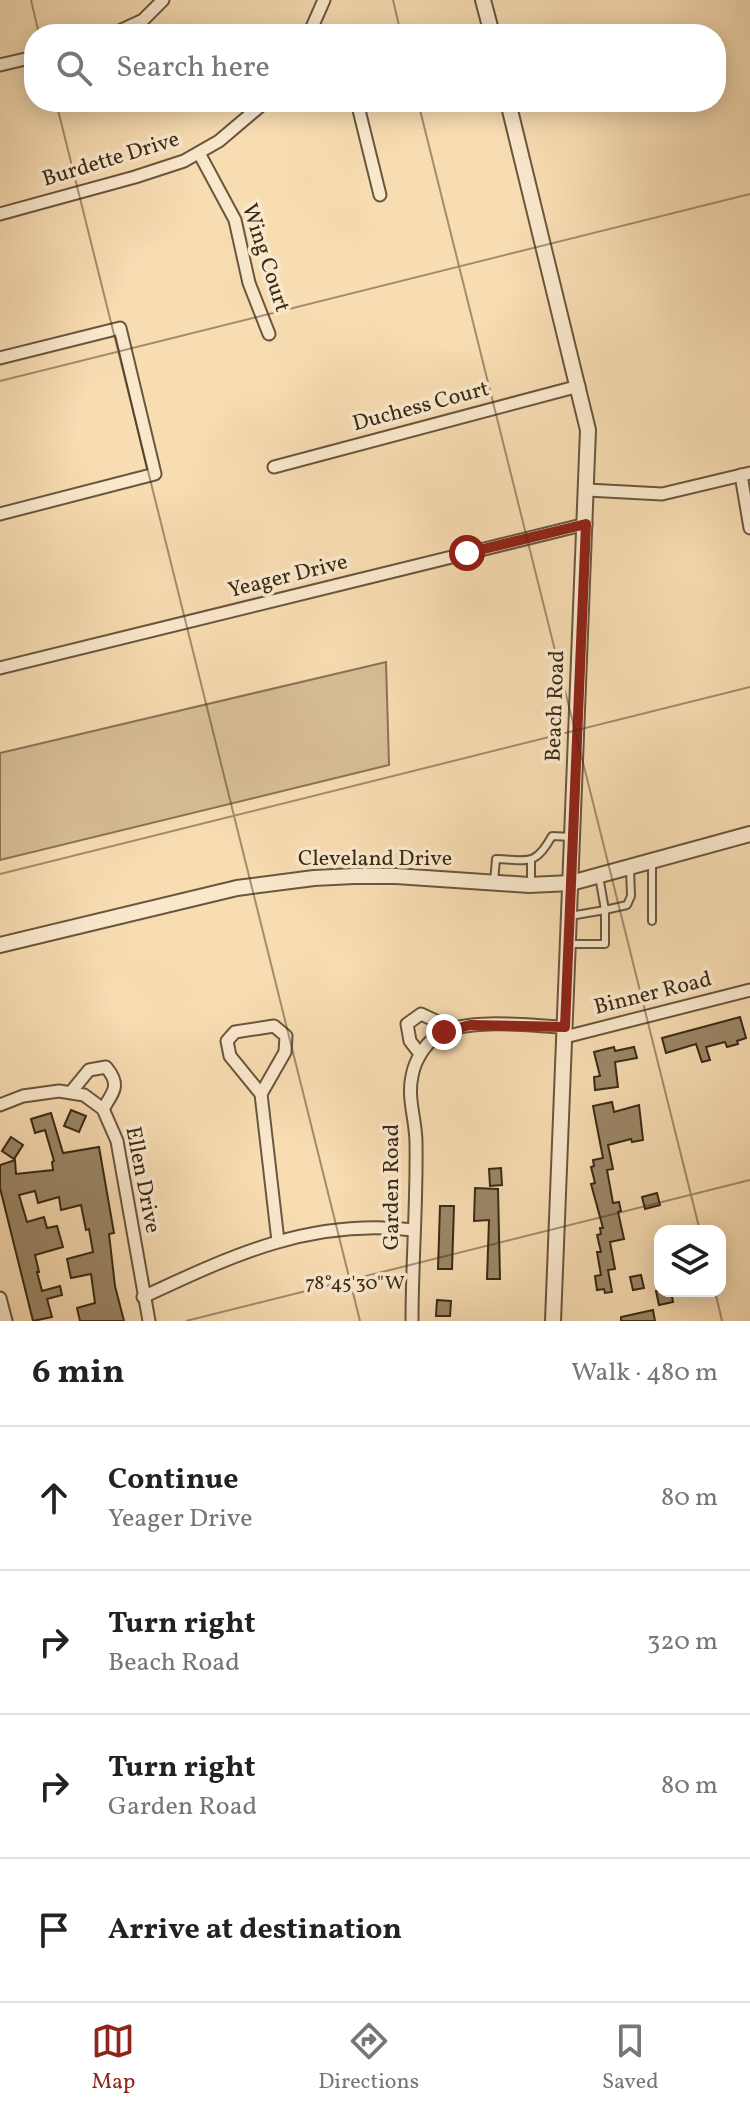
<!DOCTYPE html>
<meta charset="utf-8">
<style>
:root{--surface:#fff;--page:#f2f2f2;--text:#222;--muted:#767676;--line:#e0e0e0;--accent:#8f2418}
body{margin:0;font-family:Vollkorn,serif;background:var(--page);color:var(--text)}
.controls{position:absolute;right:24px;bottom:24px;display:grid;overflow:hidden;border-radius:16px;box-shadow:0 4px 20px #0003}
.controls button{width:72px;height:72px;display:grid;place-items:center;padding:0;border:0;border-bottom:2px solid var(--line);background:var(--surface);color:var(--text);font:40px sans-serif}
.stop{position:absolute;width:24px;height:24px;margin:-18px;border:6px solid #8f2418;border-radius:50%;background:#fff}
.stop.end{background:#8f2418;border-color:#fff;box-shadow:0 2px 8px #0008}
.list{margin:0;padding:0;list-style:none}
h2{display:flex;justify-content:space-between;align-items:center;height:104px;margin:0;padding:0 32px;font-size:34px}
h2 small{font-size:26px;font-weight:400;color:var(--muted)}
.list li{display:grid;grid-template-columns:52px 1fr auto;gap:24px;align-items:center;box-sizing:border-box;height:144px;padding:0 32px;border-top:2px solid var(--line)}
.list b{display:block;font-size:30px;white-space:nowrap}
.list p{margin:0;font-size:26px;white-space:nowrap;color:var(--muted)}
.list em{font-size:26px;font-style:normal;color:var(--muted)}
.icon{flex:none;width:44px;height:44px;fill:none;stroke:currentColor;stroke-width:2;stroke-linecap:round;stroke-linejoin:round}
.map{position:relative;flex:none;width:750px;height:1321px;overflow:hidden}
.search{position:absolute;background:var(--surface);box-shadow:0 4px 20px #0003;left:24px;right:24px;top:24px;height:88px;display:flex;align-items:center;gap:20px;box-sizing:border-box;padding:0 28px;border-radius:32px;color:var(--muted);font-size:30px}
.sheet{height:680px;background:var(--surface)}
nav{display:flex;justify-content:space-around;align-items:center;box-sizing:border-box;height:112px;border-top:2px solid var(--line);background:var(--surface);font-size:22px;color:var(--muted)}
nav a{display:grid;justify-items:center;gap:4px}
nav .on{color:var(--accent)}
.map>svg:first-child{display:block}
.green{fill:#d8be97;stroke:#887456;stroke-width:2}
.building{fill:#9c8767;stroke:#392a16;stroke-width:2}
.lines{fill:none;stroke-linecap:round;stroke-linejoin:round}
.service-casing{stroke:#69563d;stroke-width:10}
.minor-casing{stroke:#69563d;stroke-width:15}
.tertiary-casing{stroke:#69563d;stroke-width:18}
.service{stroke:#fae8cd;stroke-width:6}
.minor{stroke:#fae8cd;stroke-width:11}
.tertiary{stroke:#fae8cd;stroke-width:14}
.route{stroke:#8f2418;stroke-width:10}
.ticks{fill:none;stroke:#392a16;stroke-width:2;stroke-opacity:0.45}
.labels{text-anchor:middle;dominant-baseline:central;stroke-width:7;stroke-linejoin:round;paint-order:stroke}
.street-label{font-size:22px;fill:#392a16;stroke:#fae8cd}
.ticks-label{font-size:20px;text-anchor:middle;fill:#392a16;stroke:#fae8cd;stroke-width:7;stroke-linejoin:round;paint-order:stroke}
</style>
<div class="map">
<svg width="750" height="1321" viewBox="0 0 750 1321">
<rect width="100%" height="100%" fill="#f8dcb2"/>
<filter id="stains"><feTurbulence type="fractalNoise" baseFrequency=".0025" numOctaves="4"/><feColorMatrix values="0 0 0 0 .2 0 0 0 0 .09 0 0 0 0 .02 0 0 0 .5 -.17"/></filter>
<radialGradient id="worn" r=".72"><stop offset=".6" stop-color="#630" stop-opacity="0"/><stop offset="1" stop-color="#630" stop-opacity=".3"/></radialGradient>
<!-- green -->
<polygon class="green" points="386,662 389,765 0,860 0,753"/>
<!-- building -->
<g class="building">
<polygon points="740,1017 746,1038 737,1041 738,1044 727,1047 725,1042 706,1047 710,1060 702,1062 696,1044 666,1053 662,1038"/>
<polygon points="614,1047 615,1051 634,1047 637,1058 615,1062 618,1087 595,1090 594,1077 600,1076 594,1052"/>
<polygon points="612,1102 614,1112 639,1105 643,1140 632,1142 631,1139 608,1145 613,1169 607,1170 613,1203 619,1202 621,1211 618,1212 624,1239 610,1242 615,1269 608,1270 612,1292 605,1293 604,1289 597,1290 595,1276 601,1275 597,1252 601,1252 597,1235 601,1234 600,1228 603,1228 591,1184 595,1183 591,1167 594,1166 593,1160 603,1158 593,1106"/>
<polygon points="71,1110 86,1116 79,1132 64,1126"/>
<polygon points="51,1113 63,1153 99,1147 114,1233 109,1234 115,1286 124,1321 80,1321 77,1308 95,1303 91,1274 71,1278 67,1259 93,1252 89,1229 86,1230 81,1205 61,1210 59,1197 38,1203 35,1191 19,1195 27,1222 44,1217 47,1228 57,1226 63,1247 35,1255 39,1272 37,1272 42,1291 60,1286 62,1295 47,1299 52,1317 33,1321 0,1188 0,1165 15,1160 16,1174 53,1170 52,1162 54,1161 45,1130 35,1133 31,1119"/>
<polygon points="11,1137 23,1145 14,1159 2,1151"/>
<polygon points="501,1168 502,1185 490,1186 489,1169"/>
<polygon points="475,1188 498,1189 500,1279 487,1279 489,1220 474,1221"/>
<polygon points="657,1193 660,1205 645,1209 642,1197"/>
<polygon points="440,1206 454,1206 452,1269 438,1269"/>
<polygon points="641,1275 644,1288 633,1290 630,1277"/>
<polygon points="656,1291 671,1291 673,1302 659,1305"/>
<polygon points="437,1300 451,1301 450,1316 436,1316"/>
<polygon points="653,1310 655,1321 621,1321 621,1317"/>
</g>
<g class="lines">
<!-- service casing -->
<g class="service-casing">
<g id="service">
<polyline points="652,862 652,921"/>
<polyline points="599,876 605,910 627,905 631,896 630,868"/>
<path d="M 494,882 L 496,859 C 528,860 535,867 552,836 L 573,837"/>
<polyline points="531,884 531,860"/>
<polyline points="570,916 605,910 605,944 570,944"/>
</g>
</g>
<!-- minor casing -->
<g class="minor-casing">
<g id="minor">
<polyline points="113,34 143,20 163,0"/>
<polyline points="309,34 324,0"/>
<polyline points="0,65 34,57"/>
<polyline points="357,102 380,195"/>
<polyline points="199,153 235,220 249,283 269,334"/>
<polyline points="0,214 135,177 184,161 219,141 265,102"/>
<polyline points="0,358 120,328 155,474 0,514"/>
<polyline points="274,467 579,386"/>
<polyline points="741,475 750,528"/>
<polyline points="587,490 662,494 750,473"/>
<polyline points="0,668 586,524"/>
<polyline points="565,1037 750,990"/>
<polyline points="420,1054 410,1041 407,1024 421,1014 436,1021 444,1032"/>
<path d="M 71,1092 L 89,1070 L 106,1067 C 121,1085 114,1091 103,1109"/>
<polyline points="261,1094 230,1056 227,1041 235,1032 274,1026 286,1036 285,1052 261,1094 278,1241"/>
<polyline points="0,1105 23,1096 59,1091 84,1095 103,1109 117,1141 149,1321"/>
<path d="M 143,1297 C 233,1255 311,1218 413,1230"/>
<polyline points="0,1298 6,1321"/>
<path d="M 412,1321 C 412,1262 417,1202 416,1143 C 416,1120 407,1099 412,1076 C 415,1059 427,1040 443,1032 C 475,1018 531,1026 565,1027"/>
</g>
</g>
<!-- tertiary casing -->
<g class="tertiary-casing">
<g id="tertiary">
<polyline points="483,0 492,34"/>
<polyline points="508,102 588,430 553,1321"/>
<polyline points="0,945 237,888 314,878 354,876 396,876 529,885 571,883 750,834"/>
</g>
</g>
<!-- service -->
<use href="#service" class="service"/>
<!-- minor -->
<use href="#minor" class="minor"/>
<!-- tertiary -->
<use href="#tertiary" class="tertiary"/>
</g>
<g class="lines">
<!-- route -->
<polyline class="route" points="444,1032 470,1025 565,1027 586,524 467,553"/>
</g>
<!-- ticks -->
<path class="ticks" d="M 31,0 L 39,34M 393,0 L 401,34M 56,102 L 360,1321M 418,102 L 700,1231M 0,381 L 750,194M 0,874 L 750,687M 715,1291 L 722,1321M 186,1321 L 750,1180"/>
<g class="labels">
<!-- street labels -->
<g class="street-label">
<text transform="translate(111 160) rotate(-17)">Burdette Drive</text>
<text transform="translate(265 258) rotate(72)">Wing Court</text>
<text transform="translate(421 407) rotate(-15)">Duchess Court</text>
<text transform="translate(288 577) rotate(-14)">Yeager Drive</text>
<text transform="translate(556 706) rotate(-88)">Beach Road</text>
<text x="375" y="859">Cleveland Drive</text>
<text transform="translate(653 994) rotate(-14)">Binner Road</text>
<text transform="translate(142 1180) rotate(79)">Ellen Drive</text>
<text transform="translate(392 1187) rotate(-90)">Garden Road</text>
</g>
</g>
<g class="ticks-label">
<text x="355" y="1289">78°45'30"W</text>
</g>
<rect width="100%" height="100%" filter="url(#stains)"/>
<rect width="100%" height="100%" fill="url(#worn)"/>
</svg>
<div class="controls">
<button><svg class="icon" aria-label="layers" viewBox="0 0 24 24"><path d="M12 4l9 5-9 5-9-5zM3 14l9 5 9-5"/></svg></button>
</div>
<div class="stop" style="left:467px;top:553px"></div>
<div class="stop end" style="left:444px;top:1032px"></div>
<div class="search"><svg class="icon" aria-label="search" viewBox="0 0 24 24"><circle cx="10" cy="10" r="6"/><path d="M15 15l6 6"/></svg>Search here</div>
</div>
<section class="sheet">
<h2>6 min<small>Walk · 480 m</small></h2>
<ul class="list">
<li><svg class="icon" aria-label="ahead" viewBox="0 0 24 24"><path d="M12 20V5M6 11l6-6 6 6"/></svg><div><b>Continue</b><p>Yeager Drive</p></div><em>80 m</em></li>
<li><svg class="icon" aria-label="right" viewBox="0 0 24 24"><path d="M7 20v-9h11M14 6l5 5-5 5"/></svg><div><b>Turn right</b><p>Beach Road</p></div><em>320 m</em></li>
<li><svg class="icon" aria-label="right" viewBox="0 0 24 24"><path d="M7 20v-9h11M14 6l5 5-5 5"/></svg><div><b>Turn right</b><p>Garden Road</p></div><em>80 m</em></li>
<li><svg class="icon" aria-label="arrive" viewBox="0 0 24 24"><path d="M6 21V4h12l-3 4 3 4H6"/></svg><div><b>Arrive at destination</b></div></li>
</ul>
</section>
<nav>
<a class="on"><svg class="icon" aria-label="map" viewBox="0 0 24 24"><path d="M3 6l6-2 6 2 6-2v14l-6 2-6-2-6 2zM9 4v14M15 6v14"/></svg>Map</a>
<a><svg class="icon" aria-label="directions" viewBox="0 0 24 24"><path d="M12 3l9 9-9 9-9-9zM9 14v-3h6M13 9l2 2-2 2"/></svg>Directions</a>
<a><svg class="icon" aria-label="saved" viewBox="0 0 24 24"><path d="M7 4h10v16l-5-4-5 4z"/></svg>Saved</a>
</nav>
